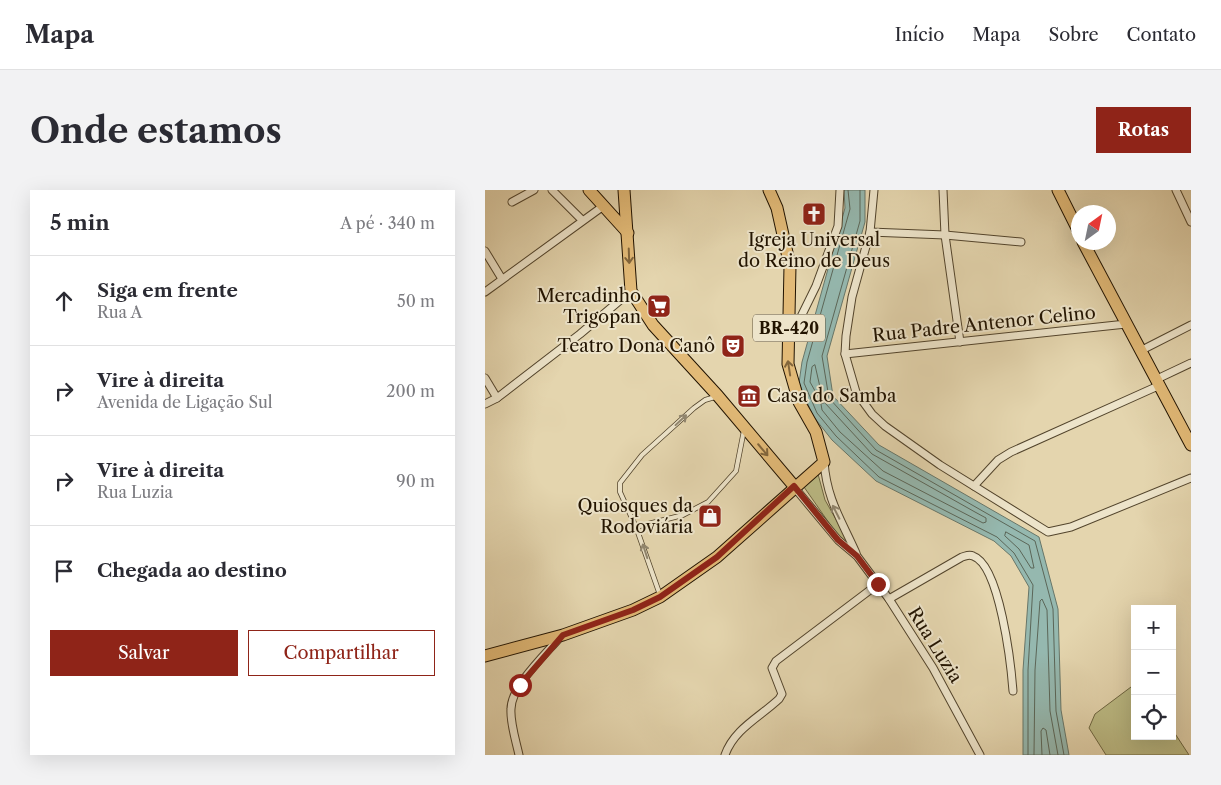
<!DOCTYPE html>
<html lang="pt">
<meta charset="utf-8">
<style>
:root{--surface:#fff;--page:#f2f2f3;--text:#2b2b33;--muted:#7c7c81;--line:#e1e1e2;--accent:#8f2418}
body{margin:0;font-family:"Libre Caslon Text",serif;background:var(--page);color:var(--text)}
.controls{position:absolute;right:15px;bottom:15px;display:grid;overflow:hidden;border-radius:0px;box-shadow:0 5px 20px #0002}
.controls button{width:45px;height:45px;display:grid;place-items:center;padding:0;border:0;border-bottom:1px solid var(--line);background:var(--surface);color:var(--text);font:25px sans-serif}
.compass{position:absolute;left:586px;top:15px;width:45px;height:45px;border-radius:50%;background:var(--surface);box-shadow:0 5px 20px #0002;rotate:33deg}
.stop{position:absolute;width:15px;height:15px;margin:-11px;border:4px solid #8f2418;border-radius:50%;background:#fff}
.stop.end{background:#8f2418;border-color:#fff;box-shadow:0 1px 5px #0008}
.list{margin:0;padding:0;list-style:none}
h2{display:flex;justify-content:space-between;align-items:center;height:65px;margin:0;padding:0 20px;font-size:21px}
h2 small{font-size:16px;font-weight:400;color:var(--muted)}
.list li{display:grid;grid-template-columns:32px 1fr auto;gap:15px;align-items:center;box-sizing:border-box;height:90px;padding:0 20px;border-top:1px solid var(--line)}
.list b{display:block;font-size:19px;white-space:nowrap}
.list p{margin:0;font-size:16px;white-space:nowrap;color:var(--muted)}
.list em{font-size:16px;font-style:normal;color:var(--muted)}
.actions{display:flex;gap:10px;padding:15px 20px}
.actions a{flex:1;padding:11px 0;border:1px solid var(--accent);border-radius:0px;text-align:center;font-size:18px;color:var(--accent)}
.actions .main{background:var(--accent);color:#fff}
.icon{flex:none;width:28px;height:28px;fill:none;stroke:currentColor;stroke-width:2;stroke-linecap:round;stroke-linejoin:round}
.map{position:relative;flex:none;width:706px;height:565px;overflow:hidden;border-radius:0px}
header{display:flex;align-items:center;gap:30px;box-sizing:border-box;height:70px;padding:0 25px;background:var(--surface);border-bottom:1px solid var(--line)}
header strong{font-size:24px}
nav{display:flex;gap:28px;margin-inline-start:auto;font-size:18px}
.intro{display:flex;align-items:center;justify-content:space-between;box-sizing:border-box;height:120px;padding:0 30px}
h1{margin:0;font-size:35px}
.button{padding:12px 22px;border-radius:0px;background:var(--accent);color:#fff;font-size:18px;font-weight:700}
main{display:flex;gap:30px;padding:0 30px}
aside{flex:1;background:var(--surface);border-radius:0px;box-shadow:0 5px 20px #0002}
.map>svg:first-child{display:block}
.green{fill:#bcbb85;stroke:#6e6742}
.water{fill:#95b8af;stroke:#677669}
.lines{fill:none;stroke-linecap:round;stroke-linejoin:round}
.shore{stroke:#5b6658;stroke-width:1}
.lane-casing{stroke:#52442c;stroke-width:5.5}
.street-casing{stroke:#52442c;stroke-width:9}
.primary-casing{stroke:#211300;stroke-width:13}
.lane{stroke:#ede4ca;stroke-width:4}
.street{stroke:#ede4ca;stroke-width:7}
.primary{stroke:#e2ba77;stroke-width:11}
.oneway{stroke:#82663c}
.oneway2{stroke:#91866f}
.route{stroke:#8f2418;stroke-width:6}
.labels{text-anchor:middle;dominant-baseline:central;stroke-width:4;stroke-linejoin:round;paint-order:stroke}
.shield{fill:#ede4ca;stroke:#5e523d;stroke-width:1}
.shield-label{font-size:16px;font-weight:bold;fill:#211300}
.poi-label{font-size:18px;fill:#211300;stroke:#ede4ca;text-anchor:end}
.street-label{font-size:18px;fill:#211300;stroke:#ede4ca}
</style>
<header>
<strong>Mapa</strong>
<nav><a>Início</a><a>Mapa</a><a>Sobre</a><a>Contato</a></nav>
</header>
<div class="intro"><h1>Onde estamos</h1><a class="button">Rotas</a></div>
<main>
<aside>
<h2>5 min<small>A pé · 340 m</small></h2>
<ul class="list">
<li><svg class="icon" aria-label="ahead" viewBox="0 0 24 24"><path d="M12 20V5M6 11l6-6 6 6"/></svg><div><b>Siga em frente</b><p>Rua A</p></div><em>50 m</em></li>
<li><svg class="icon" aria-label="right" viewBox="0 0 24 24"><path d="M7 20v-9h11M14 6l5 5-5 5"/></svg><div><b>Vire à direita</b><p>Avenida de Ligação Sul</p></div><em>200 m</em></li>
<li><svg class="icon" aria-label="right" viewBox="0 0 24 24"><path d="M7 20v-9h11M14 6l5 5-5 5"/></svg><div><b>Vire à direita</b><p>Rua Luzia</p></div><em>90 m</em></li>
<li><svg class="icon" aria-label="arrive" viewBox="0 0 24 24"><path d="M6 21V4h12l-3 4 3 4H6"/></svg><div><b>Chegada ao destino</b></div></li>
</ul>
<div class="actions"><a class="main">Salvar</a><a>Compartilhar</a></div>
</aside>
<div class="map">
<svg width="706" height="565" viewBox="0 0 706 565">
<rect width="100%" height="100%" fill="#e4d5ae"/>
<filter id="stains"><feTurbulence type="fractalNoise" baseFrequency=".004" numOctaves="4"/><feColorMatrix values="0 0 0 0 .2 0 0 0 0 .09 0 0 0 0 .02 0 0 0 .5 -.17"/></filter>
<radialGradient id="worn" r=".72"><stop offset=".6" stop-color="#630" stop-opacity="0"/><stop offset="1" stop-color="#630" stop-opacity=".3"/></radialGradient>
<!-- green -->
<g class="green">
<polygon points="333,284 340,310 365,354 358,353 319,297"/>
<polygon points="650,494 650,546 687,546 687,539 704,565 621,565 604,538 610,524"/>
</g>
<!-- water -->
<polygon class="water" points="359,0 380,0 380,32 342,166 348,206 394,255 554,347 573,419 576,520 584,565 538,565 538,480 544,397 526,366 509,351 391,291 347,250 328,226 314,193 317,172 360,18"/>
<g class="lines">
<!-- shore -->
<g class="shore">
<polyline points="363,0 365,19 322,172 319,193 332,223 351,246 394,287 512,347 529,363 548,395 543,480 543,565"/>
<polyline points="375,0 375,31 337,166 344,208 391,260 550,351 568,419 571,521 579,565"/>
<polygon points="330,175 337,206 334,208 325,192 327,177"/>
<polygon points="340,213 387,264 490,322 501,328 501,332 498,333 398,281 355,242 337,220 336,214"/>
<polygon points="521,342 544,355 549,378 546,378 534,359 520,346"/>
<polyline points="549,565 550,480 555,411 557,409 562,420 565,521 573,565"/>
<polyline points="557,565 556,541 558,538 561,540 565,565"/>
</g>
<!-- lane casing -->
<g class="lane-casing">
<g id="lane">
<polyline points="151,337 198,325 223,312 251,281 259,240"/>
<polyline points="175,405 151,337 135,302 135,293 157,265 209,218 220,210 230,207"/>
</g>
</g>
<!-- street casing -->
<g class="street-casing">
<g id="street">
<polyline points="67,0 97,30"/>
<polyline points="389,0 385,42 367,107 361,146 360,164 371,202 387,224 400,236 455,275 563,342 586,337 706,288"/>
<polyline points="458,0 460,45 475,152"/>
<polyline points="691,0 706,32"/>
<polyline points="27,12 49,0"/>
<polyline points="385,42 460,45 536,52"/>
<polyline points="0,61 17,89"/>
<polyline points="0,102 117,17"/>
<polyline points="306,147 331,96 353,36 355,0"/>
<polyline points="655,161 706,135"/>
<polyline points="360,164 641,134"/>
<polyline points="0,188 12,208"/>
<polyline points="670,190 706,173"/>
<polyline points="0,214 12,208 95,144 146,101"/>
<path d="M 339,272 C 342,310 356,329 371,363"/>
<polyline points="489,296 513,270 526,262 673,196"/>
<polyline points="309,297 353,350 372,366 404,409 448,478 495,565"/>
<path d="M 404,409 L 477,367 C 481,366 484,364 488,366 C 515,375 526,475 528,501"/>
<path d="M 34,565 C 31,551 25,533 26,519 C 26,496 61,464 76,446"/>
<path d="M 240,565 C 249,539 275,527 294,509 L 297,504 L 287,478 L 291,471 L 393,394"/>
</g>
</g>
<!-- primary casing -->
<g class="primary-casing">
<g id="primary">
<polyline points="104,0 143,43"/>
<polyline points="139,0 146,101 168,135 233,206 309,296"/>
<polyline points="573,0 594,42"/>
<polyline points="598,52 706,255"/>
<polyline points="0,466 78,445 148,420 175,407 232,367 339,272 331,242 314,212 303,174 305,76 292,18 284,0"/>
</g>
</g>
<!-- lane -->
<use href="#lane" class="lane"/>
<!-- street -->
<use href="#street" class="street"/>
<!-- primary -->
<use href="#primary" class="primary"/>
</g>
<!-- one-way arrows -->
<defs><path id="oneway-shaft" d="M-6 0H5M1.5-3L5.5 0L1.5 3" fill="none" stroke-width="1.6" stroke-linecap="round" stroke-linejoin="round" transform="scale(1.25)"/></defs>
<g class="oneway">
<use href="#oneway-shaft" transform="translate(144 66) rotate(88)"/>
<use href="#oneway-shaft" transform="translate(304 178) rotate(-99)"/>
<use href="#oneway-shaft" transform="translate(278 260) rotate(50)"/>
</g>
<g class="oneway2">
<use href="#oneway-shaft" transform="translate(196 230) rotate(-43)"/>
<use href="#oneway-shaft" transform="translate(351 322) rotate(-117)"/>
<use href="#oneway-shaft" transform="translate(160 361) rotate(-108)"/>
</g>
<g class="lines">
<!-- route -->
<polyline class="route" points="35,495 78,445 148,420 175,407 232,367 309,296 353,350 372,366 393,394"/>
</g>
<!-- icons -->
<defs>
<g id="church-square" transform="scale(1.25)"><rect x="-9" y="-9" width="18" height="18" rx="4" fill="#8f2418" stroke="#ede4ca"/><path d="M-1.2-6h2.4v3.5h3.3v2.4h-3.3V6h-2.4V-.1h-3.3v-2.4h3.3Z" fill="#fff"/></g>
<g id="supermarket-square" transform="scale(1.25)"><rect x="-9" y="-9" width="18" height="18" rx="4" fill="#8f2418" stroke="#ede4ca"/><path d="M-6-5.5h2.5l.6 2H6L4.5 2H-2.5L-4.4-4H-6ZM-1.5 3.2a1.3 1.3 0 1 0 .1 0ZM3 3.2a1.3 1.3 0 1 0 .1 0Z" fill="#fff"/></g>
<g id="theatre-square" transform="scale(1.25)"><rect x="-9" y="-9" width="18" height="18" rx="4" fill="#8f2418" stroke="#ede4ca"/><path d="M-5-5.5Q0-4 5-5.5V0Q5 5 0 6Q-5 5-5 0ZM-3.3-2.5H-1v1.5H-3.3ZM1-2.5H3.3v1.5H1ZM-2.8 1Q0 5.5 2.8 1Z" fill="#fff"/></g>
<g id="museum-square" transform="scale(1.25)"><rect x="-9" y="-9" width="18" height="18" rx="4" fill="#8f2418" stroke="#ede4ca"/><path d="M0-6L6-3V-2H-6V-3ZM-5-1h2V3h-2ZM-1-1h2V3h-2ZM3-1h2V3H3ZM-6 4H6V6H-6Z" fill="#fff"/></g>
<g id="shop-square" transform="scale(1.25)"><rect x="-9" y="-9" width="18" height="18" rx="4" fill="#8f2418" stroke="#ede4ca"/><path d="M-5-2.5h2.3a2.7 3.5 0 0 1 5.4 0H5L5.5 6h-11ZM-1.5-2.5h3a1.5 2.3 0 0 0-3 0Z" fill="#fff"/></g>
</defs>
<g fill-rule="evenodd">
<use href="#church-square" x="329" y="24"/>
<use href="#supermarket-square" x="174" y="116"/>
<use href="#theatre-square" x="248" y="156"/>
<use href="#museum-square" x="264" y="206"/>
<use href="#shop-square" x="225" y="326"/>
</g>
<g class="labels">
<!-- shield labels -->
<rect class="shield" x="268" y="124.5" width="72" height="27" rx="4"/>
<g class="shield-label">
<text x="304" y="138">BR-420</text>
</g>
<!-- poi labels -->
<g class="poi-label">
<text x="329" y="50" text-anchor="middle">Igreja Universal<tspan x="329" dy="21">do Reino de Deus</tspan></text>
<text x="156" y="106">Mercadinho<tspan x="156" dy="21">Trigopan</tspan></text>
<text x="230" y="156">Teatro Dona Canô</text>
<text x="282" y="206" text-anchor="start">Casa do Samba</text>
<text x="208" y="316">Quiosques da<tspan x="208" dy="21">Rodoviária</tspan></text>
</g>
<!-- street labels -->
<g class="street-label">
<text transform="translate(499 134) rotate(-6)">Rua Padre Antenor Celino</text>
<text transform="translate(450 455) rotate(58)">Rua Luzia</text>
</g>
</g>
<rect width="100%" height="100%" filter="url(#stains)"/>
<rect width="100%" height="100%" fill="url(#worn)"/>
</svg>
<div class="controls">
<button>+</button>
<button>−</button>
<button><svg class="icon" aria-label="locate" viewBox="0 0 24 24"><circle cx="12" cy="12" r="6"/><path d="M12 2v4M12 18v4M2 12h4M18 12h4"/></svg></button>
</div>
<svg class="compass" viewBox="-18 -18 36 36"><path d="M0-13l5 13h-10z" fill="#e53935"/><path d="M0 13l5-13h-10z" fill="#7c7c81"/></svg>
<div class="stop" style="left:35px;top:495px"></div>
<div class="stop end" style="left:393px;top:394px"></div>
</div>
</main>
